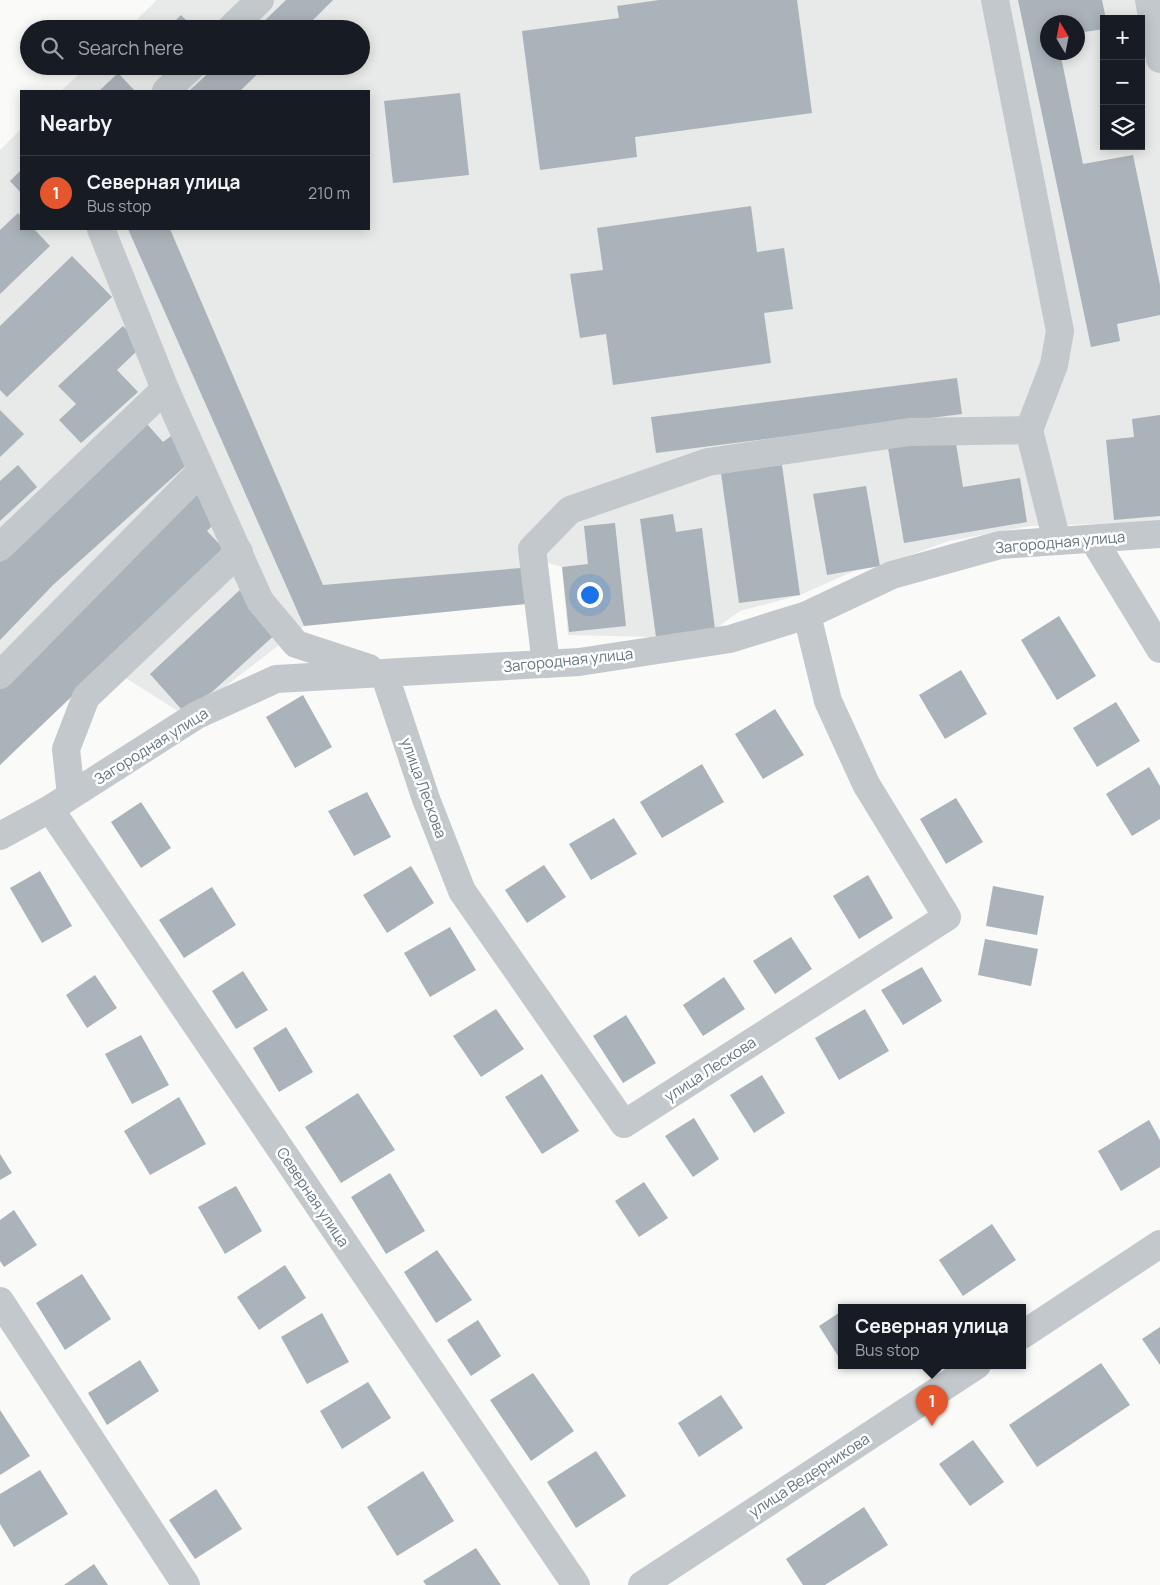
<!DOCTYPE html>
<meta charset="utf-8">
<style>
:root{--surface:#171b24;--page:#242831;--text:#f1f3f6;--muted:#9ea1a6;--line:#363941;--accent:#e4572e}
body{margin:0;font-family:Manrope,sans-serif;background:var(--page);color:var(--text)}
.controls{position:absolute;right:15px;top:15px;display:grid;overflow:hidden;border-radius:0px;box-shadow:0 2px 12px #0003}
.controls button{width:45px;height:45px;display:grid;place-items:center;padding:0;border:0;border-bottom:1px solid var(--line);background:var(--surface);color:var(--text);font:25px sans-serif}
.compass{position:absolute;left:1040px;top:15px;width:45px;height:45px;border-radius:50%;background:var(--surface);box-shadow:0 2px 12px #0003;rotate:350deg}
.you{position:absolute;left:589px;top:594px;width:18px;height:18px;margin:-12px;border:4px solid #fff;border-radius:50%;background:#1a73e8;box-shadow:0 0 0 8px #1a73e833}
.badge{display:grid;place-items:center;width:32px;height:32px;border-radius:50%;background:var(--accent);color:#fff;font-size:16px;font-weight:700}
.pin{position:absolute;translate:-50% -41px;filter:drop-shadow(0 1px 2px #0008)}
.pin::after{content:'';position:absolute;top:26px;width:18px;height:15px;background:inherit;clip-path:polygon(0 0,100% 0,50% 100%)}
.popup{position:absolute;left:838px;top:1304px;width:188px;height:65px;box-sizing:border-box;display:grid;place-content:center;border-radius:0px;background:var(--surface);filter:drop-shadow(0 1px 4px #0005);font-size:16px;white-space:nowrap;color:var(--muted)}
.popup b{font-size:19px;color:var(--text)}
.popup::after{content:'';position:absolute;left:50%;top:100%;margin-left:-10px;border:10px solid transparent;border-top-color:var(--surface)}
.list{margin:0;padding:0;list-style:none}
h2{display:flex;justify-content:space-between;align-items:center;height:65px;margin:0;padding:0 20px;font-size:21px}
h2 small{font-size:16px;font-weight:400;color:var(--muted)}
.list li{display:grid;grid-template-columns:32px 1fr auto;gap:15px;align-items:center;box-sizing:border-box;height:75px;padding:0 20px;border-top:1px solid var(--line)}
.list b{display:block;font-size:19px;white-space:nowrap}
.list p{margin:0;font-size:16px;white-space:nowrap;color:var(--muted)}
.list em{font-size:16px;font-style:normal;color:var(--muted)}
.icon{flex:none;width:28px;height:28px;fill:none;stroke:currentColor;stroke-width:2;stroke-linecap:round;stroke-linejoin:round}
.map{position:relative;flex:none;width:1160px;height:1585px;overflow:hidden}
.search{position:absolute;background:var(--surface);box-shadow:0 2px 12px #0003;left:20px;top:20px;width:350px;height:55px;display:flex;align-items:center;gap:12px;box-sizing:border-box;padding:0 18px;border-radius:28px;color:var(--muted);font-size:19px}
.panel{position:absolute;background:var(--surface);box-shadow:0 2px 12px #0003;left:20px;top:90px;width:350px;height:140px;border-radius:0px}
.map>svg:first-child{display:block}
.built{fill:#e8e9e9;fill-rule:evenodd}
.building{fill:#aab3b9}
.lines{fill:none;stroke-linecap:round;stroke-linejoin:round}
.minor{stroke:#c3c8cc;stroke-width:28}
.labels{text-anchor:middle;dominant-baseline:central;stroke-width:5;stroke-linejoin:round;paint-order:stroke}
.street-label{font-size:15px;fill:#657683;stroke:#fff}
</style>
<div class="map">
<svg width="1160" height="1585" viewBox="0 0 1160 1585">
<rect width="100%" height="100%" fill="#fafaf8"/>
<!-- built -->
<path class="built" d="M 157,0 L 1160,0 L 1160,520 L 1131,523 L 1030,526 L 949,541 L 880,566 L 854,571 L 800,595 L 740,611 L 715,629 L 656,637 L 568,635 L 562,567 L 523,556 L 526,604 L 304,626 L 218,692 L 181,713 L 105,665 L 0,765 L 0,150 L 21,129 L 21,229 L 369,229 L 369,91 L 61,91 L 88,66 L 361,66 L 361,29 L 127,29 ZM 1104,19 L 1141,19 L 1141,146 L 1104,146 ZM 1048,22 L 1078,22 L 1078,52 L 1048,52 Z"/>
<!-- building -->
<g class="building">
<polygon points="286,0 333,0 304,29 256,29"/>
<polygon points="659,0 797,0 812,113 635,137 637,157 540,170 522,31 619,18 617,6"/>
<polygon points="1018,0 1102,0 1106,19 1104,19 1104,29 1078,33 1078,22 1048,22 1048,52 1060,52 1083,164 1133,155 1160,285 1160,315 1117,324 1120,341 1091,347"/>
<polygon points="181,15 195,29 167,29"/>
<polygon points="216,66 266,66 240,91 189,91"/>
<polygon points="118,73 135,91 99,91"/>
<polygon points="460,93 469,175 393,183 384,101"/>
<polygon points="21,170 21,193 10,181"/>
<polygon points="751,206 757,252 784,248 793,309 764,313 771,363 613,385 606,334 580,338 570,274 603,270 597,228"/>
<polygon points="18,213 21,216 21,229 34,229 50,246 0,294 0,230"/>
<polygon points="128,229 170,229 323,585 521,568 526,604 304,626"/>
<polygon points="72,256 112,297 7,397 0,390 0,326"/>
<polygon points="123,326 142,346 117,370 138,392 81,443 59,420 76,404 58,386"/>
<polygon points="957,378 962,414 656,453 651,417"/>
<polygon points="0,410 24,434 0,457"/>
<polygon points="1160,415 1160,516 1114,520 1106,440 1134,437 1132,419"/>
<polygon points="146,423 163,442 171,436 191,461 53,585 0,640 0,562"/>
<polygon points="955,437 963,487 1020,478 1027,522 904,543 888,448"/>
<polygon points="18,465 37,487 0,521 0,481"/>
<polygon points="782,465 800,595 739,603 721,473"/>
<polygon points="866,486 880,566 827,575 813,494"/>
<polygon points="198,494 221,517 207,531 225,550 0,765 0,684"/>
<polygon points="673,514 676,532 702,528 715,629 656,637 640,519"/>
<polygon points="615,523 626,626 569,632 562,567 588,564 584,526"/>
<polygon points="242,588 279,631 212,692 182,710 150,674"/>
<polygon points="1059,616 1096,676 1057,700 1021,640"/>
<polygon points="961,670 987,714 945,739 919,695"/>
<polygon points="303,695 332,747 295,768 266,717"/>
<polygon points="1116,702 1140,741 1097,767 1073,728"/>
<polygon points="775,709 804,755 763,779 735,734"/>
<polygon points="702,764 724,802 662,838 640,802"/>
<polygon points="1149,767 1160,786 1160,819 1132,836 1106,794"/>
<polygon points="367,792 391,837 354,856 328,811"/>
<polygon points="956,798 983,842 946,864 920,819"/>
<polygon points="141,802 171,848 141,868 111,822"/>
<polygon points="614,818 637,854 591,880 569,844"/>
<polygon points="544,865 566,897 527,923 505,890"/>
<polygon points="411,866 434,903 387,933 363,895"/>
<polygon points="40,871 72,926 42,943 10,888"/>
<polygon points="868,875 893,918 859,939 833,896"/>
<polygon points="993,886 1044,896 1037,935 986,926"/>
<polygon points="212,887 236,925 184,958 159,920"/>
<polygon points="450,927 476,970 430,997 404,953"/>
<polygon points="791,937 812,969 775,994 753,961"/>
<polygon points="985,939 1038,949 1031,986 978,975"/>
<polygon points="922,967 942,1001 903,1025 881,990"/>
<polygon points="243,971 268,1010 236,1029 212,991"/>
<polygon points="95,975 117,1008 87,1028 66,995"/>
<polygon points="724,977 745,1009 703,1036 683,1005"/>
<polygon points="496,1009 524,1049 481,1077 453,1036"/>
<polygon points="865,1009 889,1051 839,1080 815,1038"/>
<polygon points="626,1015 656,1063 623,1083 593,1036"/>
<polygon points="286,1027 313,1072 279,1092 253,1048"/>
<polygon points="141,1035 169,1085 132,1104 105,1054"/>
<polygon points="542,1074 579,1131 542,1154 505,1097"/>
<polygon points="762,1075 785,1113 754,1133 730,1095"/>
<polygon points="358,1093 395,1150 341,1183 305,1127"/>
<polygon points="179,1097 206,1144 150,1175 124,1131"/>
<polygon points="694,1118 719,1159 693,1177 665,1136"/>
<polygon points="1149,1120 1160,1140 1160,1167 1121,1191 1098,1151"/>
<polygon points="0,1154 12,1173 0,1180"/>
<polygon points="390,1173 425,1231 386,1254 351,1197"/>
<polygon points="644,1182 668,1218 639,1237 615,1201"/>
<polygon points="236,1186 262,1231 225,1254 198,1207"/>
<polygon points="14,1210 37,1245 4,1267 0,1261 0,1220"/>
<polygon points="992,1224 1016,1260 963,1296 939,1260"/>
<polygon points="437,1250 472,1300 436,1323 404,1272"/>
<polygon points="285,1265 306,1298 259,1330 237,1297"/>
<polygon points="82,1274 111,1319 65,1350 36,1303"/>
<polygon points="842,1311 842,1358 840,1359 819,1326"/>
<polygon points="322,1313 349,1362 307,1384 281,1337"/>
<polygon points="478,1320 501,1356 471,1376 447,1340"/>
<polygon points="1160,1327 1160,1365 1142,1339"/>
<polygon points="140,1360 159,1391 107,1425 88,1393"/>
<polygon points="1101,1363 1130,1405 1037,1467 1009,1425"/>
<polygon points="533,1373 574,1431 531,1461 490,1400"/>
<polygon points="368,1382 391,1418 342,1449 320,1411"/>
<polygon points="721,1395 743,1428 699,1457 678,1423"/>
<polygon points="0,1410 30,1456 0,1475"/>
<polygon points="973,1440 1004,1482 970,1506 939,1464"/>
<polygon points="596,1451 626,1496 576,1528 547,1482"/>
<polygon points="40,1470 68,1514 14,1547 0,1524 0,1494"/>
<polygon points="423,1471 454,1521 397,1556 367,1507"/>
<polygon points="216,1489 242,1529 195,1559 169,1520"/>
<polygon points="864,1507 888,1545 825,1585 803,1585 786,1559"/>
<polygon points="476,1548 501,1585 426,1585 423,1581"/>
<polygon points="94,1564 108,1585 64,1585"/>
</g>
<g class="lines">
<!-- minor -->
<g class="minor">
<polyline points="995,0 1060,331 1054,365 1029,430"/>
<polyline points="1149,0 1160,59"/>
<polyline points="230,29 260,0"/>
<polyline points="166,91 192,66"/>
<polyline points="101,229 165,389 260,601 296,644 369,668"/>
<polyline points="1093,539 1160,649"/>
<polyline points="0,547 165,389"/>
<polyline points="546,664 532,549 570,510 708,462 909,432 1029,430 1057,541"/>
<polyline points="384,673 426,799 462,891 624,1124 947,917 866,784 828,701 807,615"/>
<polyline points="0,675 201,471"/>
<polyline points="71,795 66,749 86,697 239,552"/>
<polyline points="50,809 576,1585"/>
<polyline points="0,836 50,809 197,715 276,679 579,662 730,639 807,615 892,575 1000,545 1160,534"/>
<polyline points="0,1301 186,1585"/>
<polyline points="1022,1335 1160,1244"/>
<polyline points="642,1585 977,1365"/>
</g>
</g>
<g class="labels">
<!-- street labels -->
<g class="street-label">
<text transform="translate(1060 542) rotate(-5)">Загородная улица</text>
<text transform="translate(568 660) rotate(-6)">Загородная улица</text>
<text transform="translate(151 746) rotate(-32)">Загородная улица</text>
<text transform="translate(424 788) rotate(70)">улица Лескова</text>
<text transform="translate(710 1069) rotate(-33)">улица Лескова</text>
<text transform="translate(313 1197) rotate(56)">Северная улица</text>
<text transform="translate(809 1475) rotate(-33)">улица Ведерникова</text>
</g>
</g>
</svg>
<div class="controls">
<button>+</button>
<button>−</button>
<button><svg class="icon" aria-label="layers" viewBox="0 0 24 24"><path d="M12 4l9 5-9 5-9-5zM3 14l9 5 9-5"/></svg></button>
</div>
<svg class="compass" viewBox="-18 -18 36 36"><path d="M0-13l5 13h-10z" fill="#e53935"/><path d="M0 13l5-13h-10z" fill="#9ea1a6"/></svg>
<div class="you"></div>
<div class="pin badge" style="left:932px;top:1426px">1</div>
<div class="popup"><b>Северная улица</b>Bus stop</div>
<div class="search"><svg class="icon" aria-label="search" viewBox="0 0 24 24"><circle cx="10" cy="10" r="6"/><path d="M15 15l6 6"/></svg>Search here</div>
<section class="panel">
<h2>Nearby<small></small></h2>
<ul class="list">
<li><span class="badge">1</span><div><b>Северная улица</b><p>Bus stop</p></div><em>210 m</em></li>
</ul>
</section>
</div>
